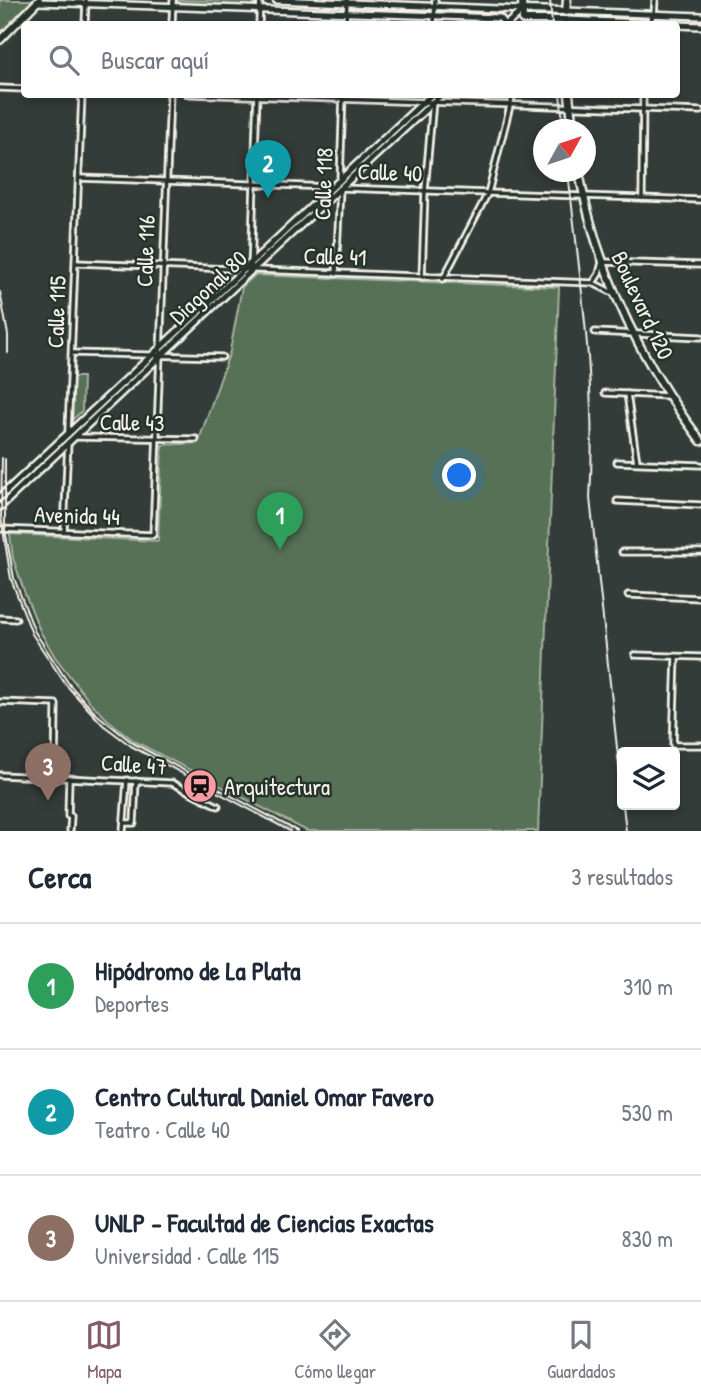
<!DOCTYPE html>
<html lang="es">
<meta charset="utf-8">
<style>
:root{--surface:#fff;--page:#f2f2f3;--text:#1f2937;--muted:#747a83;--line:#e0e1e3;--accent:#845c67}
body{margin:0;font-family:"Patrick Hand",sans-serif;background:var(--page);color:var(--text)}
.controls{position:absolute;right:21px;bottom:21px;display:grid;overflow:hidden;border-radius:7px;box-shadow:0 4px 10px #0003}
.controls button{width:63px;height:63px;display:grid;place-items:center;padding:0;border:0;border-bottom:2px solid var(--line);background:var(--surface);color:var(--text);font:35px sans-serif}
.compass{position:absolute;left:533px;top:119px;width:63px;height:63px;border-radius:50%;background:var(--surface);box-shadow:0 4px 10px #0003;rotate:50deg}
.you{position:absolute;left:460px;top:476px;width:24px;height:24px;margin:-18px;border:5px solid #fff;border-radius:50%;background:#1a73e8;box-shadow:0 0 0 10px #1a73e833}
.badge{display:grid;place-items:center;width:46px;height:46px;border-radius:50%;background:var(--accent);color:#fff;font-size:23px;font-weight:700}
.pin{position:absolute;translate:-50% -58px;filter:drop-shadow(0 2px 4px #0008)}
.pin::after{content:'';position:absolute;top:37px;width:24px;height:21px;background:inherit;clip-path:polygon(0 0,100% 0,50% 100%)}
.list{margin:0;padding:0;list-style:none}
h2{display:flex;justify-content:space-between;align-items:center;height:91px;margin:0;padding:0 28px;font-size:30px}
h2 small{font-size:23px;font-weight:400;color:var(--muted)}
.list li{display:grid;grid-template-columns:46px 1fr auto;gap:21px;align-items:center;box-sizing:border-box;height:126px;padding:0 28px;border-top:2px solid var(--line)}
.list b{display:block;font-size:26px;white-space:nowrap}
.list p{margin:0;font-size:23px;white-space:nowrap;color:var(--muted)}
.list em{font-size:23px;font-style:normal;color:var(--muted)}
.icon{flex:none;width:38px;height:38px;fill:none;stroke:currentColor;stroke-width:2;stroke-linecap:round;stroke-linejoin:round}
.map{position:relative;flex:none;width:701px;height:831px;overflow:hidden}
.search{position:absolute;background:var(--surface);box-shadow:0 4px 10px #0003;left:21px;right:21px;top:21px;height:77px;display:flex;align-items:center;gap:18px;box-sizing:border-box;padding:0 24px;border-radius:7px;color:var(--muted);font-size:26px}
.sheet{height:469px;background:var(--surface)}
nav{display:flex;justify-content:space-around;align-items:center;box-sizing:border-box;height:98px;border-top:2px solid var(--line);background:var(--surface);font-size:19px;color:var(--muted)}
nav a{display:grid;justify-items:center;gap:4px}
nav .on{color:var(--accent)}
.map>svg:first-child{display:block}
.green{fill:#577157;stroke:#a6b1a0;stroke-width:2}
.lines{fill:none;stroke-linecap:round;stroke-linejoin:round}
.street-casing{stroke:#f4f1e8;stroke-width:9}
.secondary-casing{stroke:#f4f1e8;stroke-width:10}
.primary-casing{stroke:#f4f1e8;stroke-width:11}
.street{stroke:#26332d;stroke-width:3.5}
.secondary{stroke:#26332d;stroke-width:5}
.primary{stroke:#26332d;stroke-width:6}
.tram{stroke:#f4f1e8;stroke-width:2}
.rail{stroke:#f4f1e8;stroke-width:2}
.labels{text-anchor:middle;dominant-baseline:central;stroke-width:5;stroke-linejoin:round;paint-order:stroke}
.street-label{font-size:23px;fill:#f4f1e8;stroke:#26332d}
.poi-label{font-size:23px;fill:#f4f1e8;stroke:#26332d;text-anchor:start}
</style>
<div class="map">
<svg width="701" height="831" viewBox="0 0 701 831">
<rect width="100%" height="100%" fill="#333c39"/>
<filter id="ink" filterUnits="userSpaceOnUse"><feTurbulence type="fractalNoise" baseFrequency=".0143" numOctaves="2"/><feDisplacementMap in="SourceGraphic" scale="14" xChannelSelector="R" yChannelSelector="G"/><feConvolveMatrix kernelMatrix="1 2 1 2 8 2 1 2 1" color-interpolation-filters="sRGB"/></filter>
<g filter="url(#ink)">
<!-- green -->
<g class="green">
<polygon points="0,0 37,0 2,35 0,35"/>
<polygon points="177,0 253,1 255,4 254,6 177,3"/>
<polygon points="353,4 428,8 430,10 428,13 353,10 350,7"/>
<polygon points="255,275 559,287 538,831 307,831 134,741 108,720 89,701 55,657 40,631 25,594 13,558 10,534 158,541 162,445 198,443 230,351 242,287"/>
<polygon points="73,377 83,377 82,411 72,420"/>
</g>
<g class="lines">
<!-- street casing -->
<g class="street-casing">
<g id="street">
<polyline points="85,24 86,0"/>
<polyline points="172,24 173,0"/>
<polyline points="259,24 260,0"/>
<polyline points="346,24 347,0"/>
<polyline points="434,24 435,0"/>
<polyline points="648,24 654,14 655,0"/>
<polyline points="0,88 24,89"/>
<polyline points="187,94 701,111"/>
<polyline points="79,178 332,187"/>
<polyline points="340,181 343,94"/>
<polyline points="340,188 701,200"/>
<polyline points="642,198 643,94"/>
<polyline points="76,263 593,283 613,293"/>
<polyline points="251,271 257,94"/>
<polyline points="336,274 340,189"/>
<polyline points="422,277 425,190 433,101"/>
<polyline points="443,279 488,193 513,94"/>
<polyline points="593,283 599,274 602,262 701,265"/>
<polyline points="595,332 701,337"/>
<polyline points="72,353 222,357"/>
<polyline points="605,393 668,396"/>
<polyline points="627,394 637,462"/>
<polyline points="68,431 82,94"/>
<polyline points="75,437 196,439"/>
<polyline points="617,462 701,465"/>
<polyline points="617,501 701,505"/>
<polyline points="0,529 153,535 170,94"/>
<polyline points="64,531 68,442"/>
<polyline points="622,552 701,552"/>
<polyline points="628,595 701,598"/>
<polyline points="0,618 16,619"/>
<polyline points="635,655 701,657"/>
<polyline points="676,657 673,745 701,745"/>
<polyline points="0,702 56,704 55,778"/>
<polyline points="0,775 172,783 218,806"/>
<polyline points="69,778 68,816 71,816 70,831"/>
<polyline points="124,823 134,823 136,781"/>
<polyline points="123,831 127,780"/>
</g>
</g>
<!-- secondary casing -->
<g class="secondary-casing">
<g id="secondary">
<polyline points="276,0 523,10"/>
<polyline points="39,2 500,18 505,24"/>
<polyline points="566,11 701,16"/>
<polyline points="566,20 667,24"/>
<polyline points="507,24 523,10"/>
<polyline points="676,25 701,26"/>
<polyline points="0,497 432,94"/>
<polyline points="0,507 251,271 442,94"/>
</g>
</g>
<!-- primary casing -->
<g class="primary-casing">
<g id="primary">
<polyline points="522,0 523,20 566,20"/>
<polyline points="523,10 566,11"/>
<polyline points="566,12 567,0"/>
<polyline points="0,40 39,0"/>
<polyline points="569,94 573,130"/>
<path d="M 579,172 C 597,270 640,361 701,441"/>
</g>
</g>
<!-- street -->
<use href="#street" class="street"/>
<!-- secondary -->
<use href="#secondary" class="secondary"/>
<!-- primary -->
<use href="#primary" class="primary"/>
<!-- tram -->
<polyline class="tram" points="2,458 1,517 11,579 32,634 66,685 103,725 131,746 290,831"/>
<!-- rail -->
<g class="rail">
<polyline points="550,0 552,24"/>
<polyline points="560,94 564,130"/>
<path d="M 568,172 C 580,279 597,389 590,498 L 622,794"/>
<polyline points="0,292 8,335 8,353"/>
<polyline points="5,459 5,529 14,578 35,632 69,684 95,713 133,743 297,831"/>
<polyline points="623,805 626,831"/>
</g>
</g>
</g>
<!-- icons -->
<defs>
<g id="station-disc" transform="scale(1.75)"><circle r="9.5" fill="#ff9aa2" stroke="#26332d"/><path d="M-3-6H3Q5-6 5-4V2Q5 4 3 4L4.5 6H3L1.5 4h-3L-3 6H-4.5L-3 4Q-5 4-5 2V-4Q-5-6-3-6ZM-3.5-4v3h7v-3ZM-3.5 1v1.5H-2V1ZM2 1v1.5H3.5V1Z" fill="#111"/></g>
</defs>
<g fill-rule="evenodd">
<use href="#station-disc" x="200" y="786"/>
</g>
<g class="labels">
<!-- street labels -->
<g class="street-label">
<text transform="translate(390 172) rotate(2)">Calle 40</text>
<text transform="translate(323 184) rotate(-88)">Calle 118</text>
<text transform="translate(145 251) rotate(-88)">Calle 116</text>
<text transform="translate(335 256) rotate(2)">Calle 41</text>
<text transform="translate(208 287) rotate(-43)">Diagonal 80</text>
<text transform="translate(643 305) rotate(65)">Boulevard 120</text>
<text transform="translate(56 312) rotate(-88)">Calle 115</text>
<text transform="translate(132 422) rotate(1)">Calle 43</text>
<text transform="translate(77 515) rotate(2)">Avenida 44</text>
<text transform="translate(134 764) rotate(4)">Calle 47</text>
</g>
<!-- poi labels -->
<g class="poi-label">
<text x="224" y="786">Arquitectura</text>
</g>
</g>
</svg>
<div class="controls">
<button><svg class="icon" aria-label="layers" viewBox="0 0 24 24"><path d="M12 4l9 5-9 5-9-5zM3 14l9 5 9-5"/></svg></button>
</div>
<svg class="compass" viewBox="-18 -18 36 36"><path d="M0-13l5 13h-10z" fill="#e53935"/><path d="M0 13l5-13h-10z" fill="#747a83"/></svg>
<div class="you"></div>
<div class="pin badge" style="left:280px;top:550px;background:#2e9e5b">1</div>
<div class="pin badge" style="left:268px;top:198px;background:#0f9aa8">2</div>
<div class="pin badge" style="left:48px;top:801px;background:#8d6e63">3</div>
<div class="search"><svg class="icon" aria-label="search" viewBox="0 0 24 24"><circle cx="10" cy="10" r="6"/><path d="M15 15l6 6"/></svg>Buscar aquí</div>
</div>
<section class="sheet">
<h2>Cerca<small>3 resultados</small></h2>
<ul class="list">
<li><span class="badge" style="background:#2e9e5b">1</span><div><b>Hipódromo de La Plata</b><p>Deportes</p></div><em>310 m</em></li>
<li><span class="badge" style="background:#0f9aa8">2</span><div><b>Centro Cultural Daniel Omar Favero</b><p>Teatro · Calle 40</p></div><em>530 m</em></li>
<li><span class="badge" style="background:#8d6e63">3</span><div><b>UNLP - Facultad de Ciencias Exactas</b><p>Universidad · Calle 115</p></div><em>830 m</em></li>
</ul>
</section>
<nav>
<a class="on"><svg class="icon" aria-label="map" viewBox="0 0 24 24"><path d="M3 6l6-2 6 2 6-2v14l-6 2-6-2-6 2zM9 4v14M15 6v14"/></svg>Mapa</a>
<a><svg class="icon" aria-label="directions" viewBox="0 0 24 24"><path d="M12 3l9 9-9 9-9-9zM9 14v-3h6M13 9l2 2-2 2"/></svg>Cómo llegar</a>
<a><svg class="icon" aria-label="saved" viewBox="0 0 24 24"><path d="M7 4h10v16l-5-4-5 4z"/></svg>Guardados</a>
</nav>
